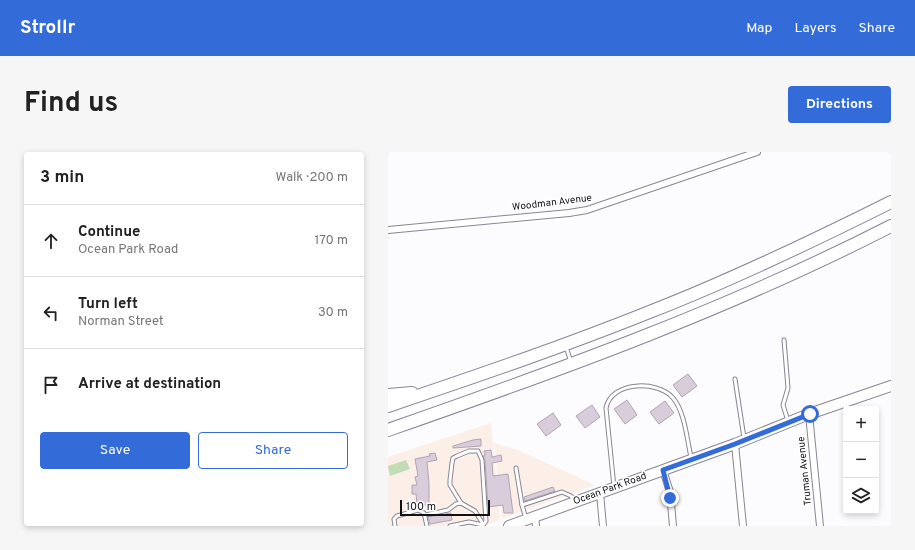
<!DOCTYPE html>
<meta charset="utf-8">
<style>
:root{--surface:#fff;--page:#f6f6f6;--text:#222;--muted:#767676;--line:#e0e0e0;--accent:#336bd9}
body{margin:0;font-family:Overpass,sans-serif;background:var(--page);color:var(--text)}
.controls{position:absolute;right:12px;bottom:12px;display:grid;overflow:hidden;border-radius:4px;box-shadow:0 2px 6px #0003}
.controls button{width:36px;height:36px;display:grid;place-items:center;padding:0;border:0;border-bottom:1px solid var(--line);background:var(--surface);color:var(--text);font:20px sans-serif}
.scale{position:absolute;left:12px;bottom:10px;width:90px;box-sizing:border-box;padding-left:4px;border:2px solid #111015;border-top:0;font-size:11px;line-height:14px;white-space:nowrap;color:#111015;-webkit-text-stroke:3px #fff;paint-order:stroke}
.stop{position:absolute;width:12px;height:12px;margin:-9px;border:3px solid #336bd9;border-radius:50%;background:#fff}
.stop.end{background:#336bd9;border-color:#fff;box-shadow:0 1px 4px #0008}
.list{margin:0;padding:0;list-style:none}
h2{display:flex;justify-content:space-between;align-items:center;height:52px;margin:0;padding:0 16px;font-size:17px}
h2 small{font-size:13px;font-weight:400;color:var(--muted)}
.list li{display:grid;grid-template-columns:26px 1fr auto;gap:12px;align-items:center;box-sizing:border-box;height:72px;padding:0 16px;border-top:1px solid var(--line)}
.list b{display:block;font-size:15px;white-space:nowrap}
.list p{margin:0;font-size:13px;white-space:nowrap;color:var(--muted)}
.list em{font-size:13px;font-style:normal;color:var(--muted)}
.actions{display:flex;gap:8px;padding:12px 16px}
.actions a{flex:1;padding:9px 0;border:1px solid var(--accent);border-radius:4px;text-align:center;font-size:14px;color:var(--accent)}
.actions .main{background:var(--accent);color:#fff}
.icon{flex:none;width:22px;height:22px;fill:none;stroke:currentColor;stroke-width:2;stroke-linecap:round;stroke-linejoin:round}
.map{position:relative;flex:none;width:503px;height:374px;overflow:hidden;border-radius:4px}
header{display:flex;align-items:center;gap:24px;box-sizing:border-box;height:56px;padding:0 20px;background:var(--accent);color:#fff}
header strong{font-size:19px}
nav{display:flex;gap:22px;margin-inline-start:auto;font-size:14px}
.intro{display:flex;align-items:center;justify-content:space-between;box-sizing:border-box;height:96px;padding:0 24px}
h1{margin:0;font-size:28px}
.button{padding:10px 18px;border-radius:4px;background:var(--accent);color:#fff;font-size:14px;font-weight:700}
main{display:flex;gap:24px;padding:0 24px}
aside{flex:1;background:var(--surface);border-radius:4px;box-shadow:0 2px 6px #0003}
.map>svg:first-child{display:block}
.commercial{fill:#fcefe7}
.green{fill:#c2dcb6}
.building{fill:#d9cddc;stroke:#b1a5b3}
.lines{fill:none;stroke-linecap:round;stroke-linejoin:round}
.lane-casing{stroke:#898594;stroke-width:5}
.street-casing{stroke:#898594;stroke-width:8}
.primary-casing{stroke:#898594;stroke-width:12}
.highway-casing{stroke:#898594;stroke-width:14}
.lane{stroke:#fff;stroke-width:3}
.street{stroke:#fff;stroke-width:6}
.primary{stroke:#fff;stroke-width:10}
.highway{stroke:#fff;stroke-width:12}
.route{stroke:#336bd9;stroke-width:5}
.labels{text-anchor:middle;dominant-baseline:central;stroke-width:3;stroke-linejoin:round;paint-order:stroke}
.street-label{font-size:10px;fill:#111015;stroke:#fff}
</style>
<header>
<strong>Strollr</strong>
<nav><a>Map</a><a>Layers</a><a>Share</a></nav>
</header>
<div class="intro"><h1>Find us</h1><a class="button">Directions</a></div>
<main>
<aside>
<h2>3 min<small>Walk · 200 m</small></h2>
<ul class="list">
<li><svg class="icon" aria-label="ahead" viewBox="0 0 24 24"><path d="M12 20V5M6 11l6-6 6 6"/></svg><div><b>Continue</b><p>Ocean Park Road</p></div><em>170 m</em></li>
<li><svg class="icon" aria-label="left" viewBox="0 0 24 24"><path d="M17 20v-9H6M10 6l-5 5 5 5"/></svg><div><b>Turn left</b><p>Norman Street</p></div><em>30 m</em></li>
<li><svg class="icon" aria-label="arrive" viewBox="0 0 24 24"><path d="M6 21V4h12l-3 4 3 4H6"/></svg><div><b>Arrive at destination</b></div></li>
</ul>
<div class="actions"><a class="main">Save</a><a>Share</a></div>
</aside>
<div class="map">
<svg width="503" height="374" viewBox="0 0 503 374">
<rect width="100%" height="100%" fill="#fcfbfe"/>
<!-- commercial -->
<g class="commercial">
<polygon points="103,271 112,368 96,374 0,374 0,305"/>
<polygon points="106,291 130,298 207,333 114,367"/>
</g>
<!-- green -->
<polygon class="green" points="18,308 22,317 2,324 0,314"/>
<!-- building -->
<g class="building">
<polygon points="300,222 309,234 294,245 285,233"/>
<polygon points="239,248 249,263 237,272 226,257"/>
<polygon points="277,249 286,261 271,272 262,260"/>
<polygon points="204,253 212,265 197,276 188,264"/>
<polygon points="165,261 173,273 158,284 149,272"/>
<polygon points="93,287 93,294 65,296 65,294 85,288"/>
<polygon points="103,298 104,305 113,303 114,309 104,311 105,324 120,322 125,361 116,361 115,353 100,355 97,308 95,304 97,304 96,299"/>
<polygon points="47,301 49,308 39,310 41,331 41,353 29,353 28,342 24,342 24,333 29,333 27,325 30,324 27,307 42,304 41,302"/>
<polygon points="165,335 167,339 137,349 136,345"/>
<polygon points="63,361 64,368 42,372 40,365"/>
</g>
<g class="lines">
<!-- lane casing -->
<g class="lane-casing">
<g id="lane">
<polyline points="396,188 400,236 395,253 400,269"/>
<polyline points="178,195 183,210"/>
<polyline points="347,227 356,286"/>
<polyline points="128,316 134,353"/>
<path d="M 226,335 L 218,256 C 223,229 270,228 285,246 C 297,260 299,288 303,305"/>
<polyline points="37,363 60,358 68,352 73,351 87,359 95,372"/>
<polyline points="138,367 134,353 174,340 183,344 186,348"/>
<polyline points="7,374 6,367 9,364 30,358 36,361 39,374"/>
<polyline points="62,374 81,370 95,373 98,369 94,308 90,299 81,299 69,304 65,306 64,311 62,328 62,333 73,351"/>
</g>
</g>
<!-- street casing -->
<g class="street-casing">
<g id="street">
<polyline points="0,78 181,61 199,58 369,0"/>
<polyline points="421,262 432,374"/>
<polyline points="347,292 355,374"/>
<polyline points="275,318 282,340 285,374"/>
<polyline points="212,341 215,374"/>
<polyline points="147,364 148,374"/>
</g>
</g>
<!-- primary casing -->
<g class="primary-casing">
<polyline id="primary" points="121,374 347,292 421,262 503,234"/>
</g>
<!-- highway casing -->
<g class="highway-casing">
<g id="highway">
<polyline points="0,243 24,241"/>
<path d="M 0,254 C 89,224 177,194 264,159 C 346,127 425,89 503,50"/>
<path d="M 0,278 C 172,218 341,157 503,74"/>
</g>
</g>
<!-- lane -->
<use href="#lane" class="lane"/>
<!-- street -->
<use href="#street" class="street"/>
<!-- primary -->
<use href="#primary" class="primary"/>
<!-- highway -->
<use href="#highway" class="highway"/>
</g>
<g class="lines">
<!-- route -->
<polyline class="route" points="282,346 275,318 347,292 422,262"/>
</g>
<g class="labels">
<!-- street labels -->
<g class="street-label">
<text transform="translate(164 51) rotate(-7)">Woodman Avenue</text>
<text transform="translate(417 319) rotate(-96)">Truman Avenue</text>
<text transform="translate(222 337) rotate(-20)">Ocean Park Road</text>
</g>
</g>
</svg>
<div class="controls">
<button>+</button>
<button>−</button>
<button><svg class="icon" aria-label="layers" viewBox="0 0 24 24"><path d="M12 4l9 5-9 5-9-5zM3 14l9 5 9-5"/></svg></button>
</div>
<div class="scale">100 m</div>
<div class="stop" style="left:422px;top:262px"></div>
<div class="stop end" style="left:282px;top:346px"></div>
</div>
</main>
